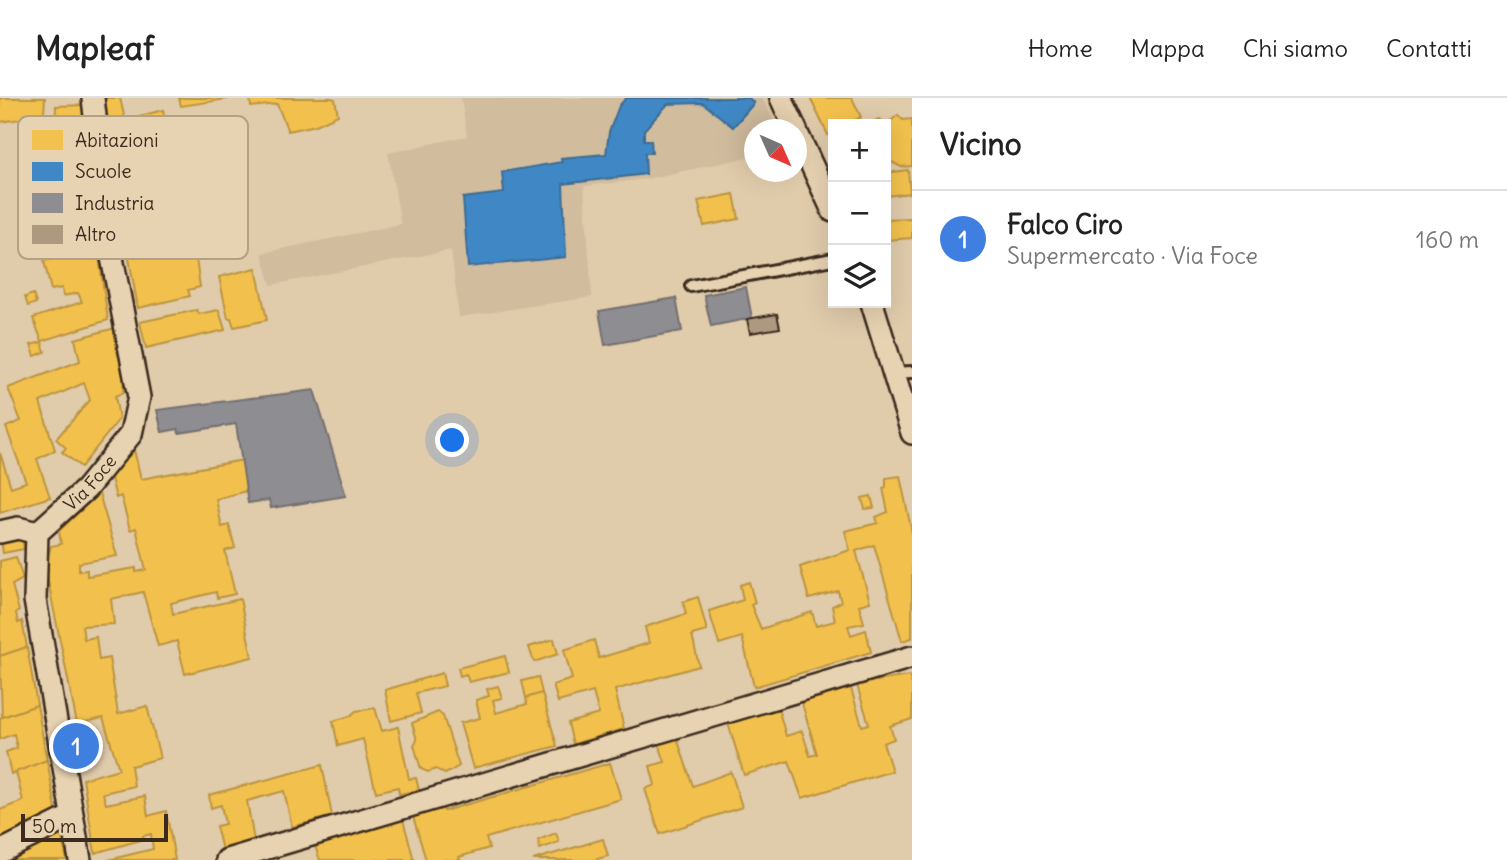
<!DOCTYPE html>
<html lang="it">
<meta charset="utf-8">
<style>
:root{--surface:#fff;--page:#f6f6f6;--text:#222;--muted:#767676;--line:#e0e0e0;--accent:#c8321e}
body{margin:0;font-family:Delius,sans-serif;background:var(--page);color:var(--text)}
.controls{position:absolute;right:21px;top:21px;display:grid;overflow:hidden;border-radius:0px;box-shadow:0 7px 28px #0002}
.controls button{width:63px;height:63px;display:grid;place-items:center;padding:0;border:0;border-bottom:2px solid var(--line);background:var(--surface);color:var(--text);font:35px sans-serif}
.compass{position:absolute;left:744px;top:21px;width:63px;height:63px;border-radius:50%;background:var(--surface);box-shadow:0 7px 28px #0002;rotate:135deg}
.scale{position:absolute;left:21px;bottom:18px;width:147px;box-sizing:border-box;padding-left:7px;border:4px solid #3b2a1e;border-top:0;font-size:19px;line-height:24px;white-space:nowrap;color:#3b2a1e;-webkit-text-stroke:5px #e7d2b1;paint-order:stroke}
.you{position:absolute;left:453px;top:343px;width:24px;height:24px;margin:-18px;border:5px solid #fff;border-radius:50%;background:#1a73e8;box-shadow:0 0 0 10px #1a73e833}
.badge{display:grid;place-items:center;width:46px;height:46px;border-radius:50%;background:var(--accent);color:#fff;font-size:23px;font-weight:700}
.pin{position:absolute;translate:-50% -50%;border:4px solid #fff;box-shadow:0 2px 7px #0006}
.list{margin:0;padding:0;list-style:none}
h2{display:flex;justify-content:space-between;align-items:center;height:91px;margin:0;padding:0 28px;font-size:30px}
h2 small{font-size:23px;font-weight:400;color:var(--muted)}
.list li{display:grid;grid-template-columns:46px 1fr auto;gap:21px;align-items:center;box-sizing:border-box;height:98px;padding:0 28px;border-top:2px solid var(--line)}
.list b{display:block;font-size:26px;white-space:nowrap}
.list p{margin:0;font-size:23px;white-space:nowrap;color:var(--muted)}
.list em{font-size:23px;font-style:normal;color:var(--muted)}
.icon{flex:none;width:38px;height:38px;fill:none;stroke:currentColor;stroke-width:2;stroke-linecap:round;stroke-linejoin:round}
.map{position:relative;flex:none;width:912px;height:762px;overflow:hidden}
header{display:flex;align-items:center;gap:42px;box-sizing:border-box;height:98px;padding:0 35px;background:var(--surface);border-bottom:2px solid var(--line)}
header strong{font-size:33px}
nav{display:flex;gap:38px;margin-inline-start:auto;font-size:24px}
main{display:flex}
aside{flex:1;background:var(--surface)}
.map>svg:first-child{display:block}
.built{fill:#d1bc9e}
.homes{fill:#f2c14e;stroke:#bb9440;stroke-width:2;fill-rule:evenodd}
.schools{fill:#3f88c5;stroke:#3e6c93;stroke-width:2}
.industry{fill:#8d8d92;stroke:#746f6f;stroke-width:2}
.building{fill:#ad9980;stroke:#3b2a1e;stroke-width:2}
.lines{fill:none;stroke-linecap:round;stroke-linejoin:round}
.service-casing{stroke:#3b2a1e;stroke-width:16}
.minor-casing{stroke:#3b2a1e;stroke-width:26}
.service{stroke:#e7d2b1;stroke-width:10}
.minor{stroke:#e7d2b1;stroke-width:21}
.labels{text-anchor:middle;dominant-baseline:central;stroke-width:7;stroke-linejoin:round;paint-order:stroke}
.street-label{font-size:18px;fill:#3b2a1e;stroke:#e7d2b1}
.key{fill:#e7d2b1;stroke:#b3a085;stroke-width:2}
.key-label{font-size:19px;fill:#3b2a1e}
</style>
<header>
<strong>Mapleaf</strong>
<nav><a>Home</a><a>Mappa</a><a>Chi siamo</a><a>Contatti</a></nav>
</header>
<main>
<div class="map">
<svg width="912" height="762" viewBox="0 0 912 762">
<rect width="100%" height="100%" fill="#e0cbab"/>
<filter id="ink" filterUnits="userSpaceOnUse"><feTurbulence type="fractalNoise" baseFrequency=".0143" numOctaves="2"/><feDisplacementMap in="SourceGraphic" scale="14" xChannelSelector="R" yChannelSelector="G"/><feConvolveMatrix kernelMatrix="1 2 1 2 8 2 1 2 1" color-interpolation-filters="sRGB"/></filter>
<g filter="url(#ink)">
<!-- built -->
<polygon class="built" points="461,0 762,0 778,31 754,32 754,58 646,81 584,88 592,199 459,219 451,152 271,187 262,155 401,126 388,55 467,38"/>
<!-- homes -->
<g class="homes">
<polygon points="0,0 45,0 43,28 29,30 26,20 0,24"/>
<polygon points="103,0 120,0 127,30 138,27 136,19 163,12 169,41 139,48 137,41 110,45"/>
<polygon points="179,0 228,0 228,1 181,8"/>
<polygon points="250,0 331,0 335,1 338,17 316,27 288,33 277,6 251,9"/>
<polygon points="810,0 852,0 861,19 848,26 833,26 833,34 828,37"/>
<polygon points="87,7 98,100 93,100 98,137 54,146 37,81 46,80 46,75 64,69 62,38 55,38 56,8"/>
<polygon points="898,17 903,22 912,21 912,68 901,69 886,61 886,26 869,26 879,21 887,26"/>
<path d="M 170,49 L 182,50 L 183,54 L 194,53 L 197,76 L 239,67 L 248,111 L 190,125 L 194,141 L 161,151 L 164,162 L 195,154 L 200,189 L 188,192 L 190,198 L 138,210 L 116,89 L 112,89 L 110,53 L 123,51 L 125,58 L 137,55 L 139,59 L 149,58 L 149,53 ZM 200,90 L 203,102 L 143,117 L 141,103 Z"/>
<polygon points="908,72 910,95 886,98 886,75"/>
<polygon points="734,96 739,121 704,128 698,103"/>
<polygon points="912,120 912,140 886,142 886,121"/>
<polygon points="98,152 108,222 42,243 33,220 82,204 78,195 63,198 62,190 51,192 44,163"/>
<polygon points="256,170 267,222 234,229 231,220 228,220 219,179"/>
<polygon points="33,196 36,205 28,208 25,199"/>
<polygon points="197,212 199,216 219,212 225,232 146,250 140,224"/>
<polygon points="115,230 119,248 116,250 124,276 123,295 115,298 119,321 81,369 62,354 66,350 56,341 90,302 84,285 40,304 55,352 37,361 50,399 0,415 0,355 11,389 26,384 6,329 21,323 8,290 80,263 75,241"/>
<polygon points="42,244 45,254 35,258 31,247"/>
<polygon points="134,352 141,381 243,362 246,393 216,401 222,429 229,427 235,450 225,453 235,496 217,500 216,494 171,505 173,516 240,501 252,559 185,576 177,543 158,548 143,494 111,501 114,526 82,528 84,541 96,539 99,562 109,560 118,616 147,608 160,660 131,668 134,688 103,695 106,706 145,698 148,718 166,713 175,762 108,762 153,751 151,736 143,738 144,741 95,755 83,681 119,671 103,620 77,626 47,478 47,462 51,448 61,446 59,433 99,395 117,458 79,465 79,473 87,472 87,478 136,470 136,474 146,472 136,430 130,432 121,398 116,400 110,376"/>
<polygon points="900,378 912,435 912,540 902,543 874,447 856,453 870,504 859,507 864,525 848,528 851,537 866,532 871,554 754,589 742,539 719,546 709,513 743,502 740,487 749,484 755,505 751,507 761,531 812,514 816,528 835,523 832,508 841,504 838,493 809,501 800,469 850,452 845,433 878,425 876,419 888,414 883,390 886,389 886,380"/>
<polygon points="871,398 874,410 865,411 862,400"/>
<polygon points="22,437 24,451 3,455 1,441"/>
<polygon points="16,459 23,481 12,487 19,513 16,515 18,525 22,523 27,549 0,558 0,463"/>
<polygon points="698,499 707,533 692,537 699,568 615,592 624,631 573,646 568,625 599,616 593,594 558,604 553,587 572,581 564,552 594,542 599,560 649,545 645,529 686,516 683,504"/>
<polygon points="554,541 558,556 534,564 529,549"/>
<polygon points="27,549 37,607 2,619 0,558"/>
<polygon points="505,558 509,574 469,584 466,576 460,578 458,570"/>
<polygon points="442,575 445,588 416,595 421,615 391,623 385,592"/>
<polygon points="875,576 877,583 909,578 912,587 912,621 890,628 894,641 883,645 892,673 802,700 789,663 744,677 728,625 778,610 786,638 802,633 810,658 817,656 799,595 849,584 862,628 869,626 855,581"/>
<polygon points="538,579 542,595 526,600 522,583"/>
<polygon points="498,588 502,600 493,602 496,615 527,606 526,600 542,595 557,648 473,670 460,625 480,620 476,602 489,598 487,591"/>
<polygon points="37,607 47,662 11,676 6,654 17,650 14,636 0,641 0,620"/>
<polygon points="375,610 382,633 398,629 409,681 416,680 419,692 399,696 398,689 376,694 363,641 338,648 333,623 350,618 356,613"/>
<polygon points="438,614 443,618 459,668 445,676 436,671 428,674 421,671 414,647 417,642 412,625"/>
<polygon points="675,634 693,688 731,674 742,709 660,736 645,691 655,687 650,668 665,664 657,640"/>
<polygon points="47,662 57,717 0,742 0,712 23,703 16,674"/>
<polygon points="610,665 621,701 486,740 489,750 459,759 460,762 426,762 411,712 441,703 444,713"/>
<polygon points="322,667 332,718 292,729 284,693 247,703 254,743 222,752 216,728 225,726 221,707 211,710 209,697"/>
<polygon points="402,718 414,762 320,762 315,748 384,727 383,723"/>
<polygon points="59,729 67,762 12,762 8,752"/>
<polygon points="556,735 559,744 540,751 538,742"/>
<polygon points="603,741 608,758 594,762 533,762"/>
</g>
<!-- schools -->
<polygon class="schools" points="626,0 749,0 754,5 733,29 703,5 668,6 644,32 644,42 651,42 652,55 645,55 646,76 563,86 566,159 468,169 463,100 504,95 502,74 562,64 561,60 606,56 609,34 619,8"/>
<!-- industry -->
<g class="industry">
<polygon points="746,189 752,220 711,228 704,197"/>
<polygon points="676,200 682,233 605,247 599,213"/>
<polygon points="314,292 346,398 271,410 269,402 248,405 236,326 179,335 178,331 162,334 157,312"/>
</g>
<!-- building -->
<polygon class="building" points="777,216 780,230 750,235 747,221"/>
<g class="lines">
<!-- service casing -->
<g class="service-casing">
<g id="service">
<polyline points="691,188 833,161"/>
<polyline points="893,275 912,274"/>
</g>
</g>
<!-- minor casing -->
<g class="minor-casing">
<g id="minor">
<polyline points="781,0 796,32"/>
<polyline points="796,33 833,113"/>
<polyline points="872,205 912,335"/>
<polyline points="0,434 18,430 37,435"/>
<polyline points="0,754 70,719"/>
<path id="s1" d="M 80,762 L 35,502 L 37,435 L 86,391 L 131,336 L 139,299 L 109,144 L 93,0"/>
<polyline points="227,762 912,559"/>
</g>
</g>
<!-- service -->
<use href="#service" class="service"/>
<!-- minor -->
<use href="#minor" class="minor"/>
</g>
</g>
<g class="labels">
<!-- street labels -->
<g class="street-label">
<text stroke="none"><textPath href="#s1" startOffset="404">Via Foce</textPath></text>
</g>
</g>
<!-- legend -->
<rect x="18" y="18" width="230" height="143" rx="10" class="key"/>
<rect x="32" y="32" width="31" height="20" fill="#f2c14e"/>
<rect x="32" y="64" width="31" height="19" fill="#3f88c5"/>
<rect x="32" y="95" width="31" height="20" fill="#8d8d92"/>
<rect x="32" y="127" width="31" height="19" fill="#ad9980"/>
<g class="key-label">
<text x="75" y="49">Abitazioni</text>
<text x="75" y="80">Scuole</text>
<text x="75" y="112">Industria</text>
<text x="75" y="143">Altro</text>
</g>
</svg>
<div class="controls">
<button>+</button>
<button>−</button>
<button><svg class="icon" aria-label="layers" viewBox="0 0 24 24"><path d="M12 4l9 5-9 5-9-5zM3 14l9 5 9-5"/></svg></button>
</div>
<svg class="compass" viewBox="-18 -18 36 36"><path d="M0-13l5 13h-10z" fill="#e53935"/><path d="M0 13l5-13h-10z" fill="#767676"/></svg>
<div class="scale">50 m</div>
<div class="you"></div>
<div class="pin badge" style="left:76px;top:648px;background:#3f7fe0">1</div>
</div>
<aside>
<h2>Vicino<small></small></h2>
<ul class="list">
<li><span class="badge" style="background:#3f7fe0">1</span><div><b>Falco Ciro</b><p>Supermercato · Via Foce</p></div><em>160 m</em></li>
</ul>
</aside>
</main>
